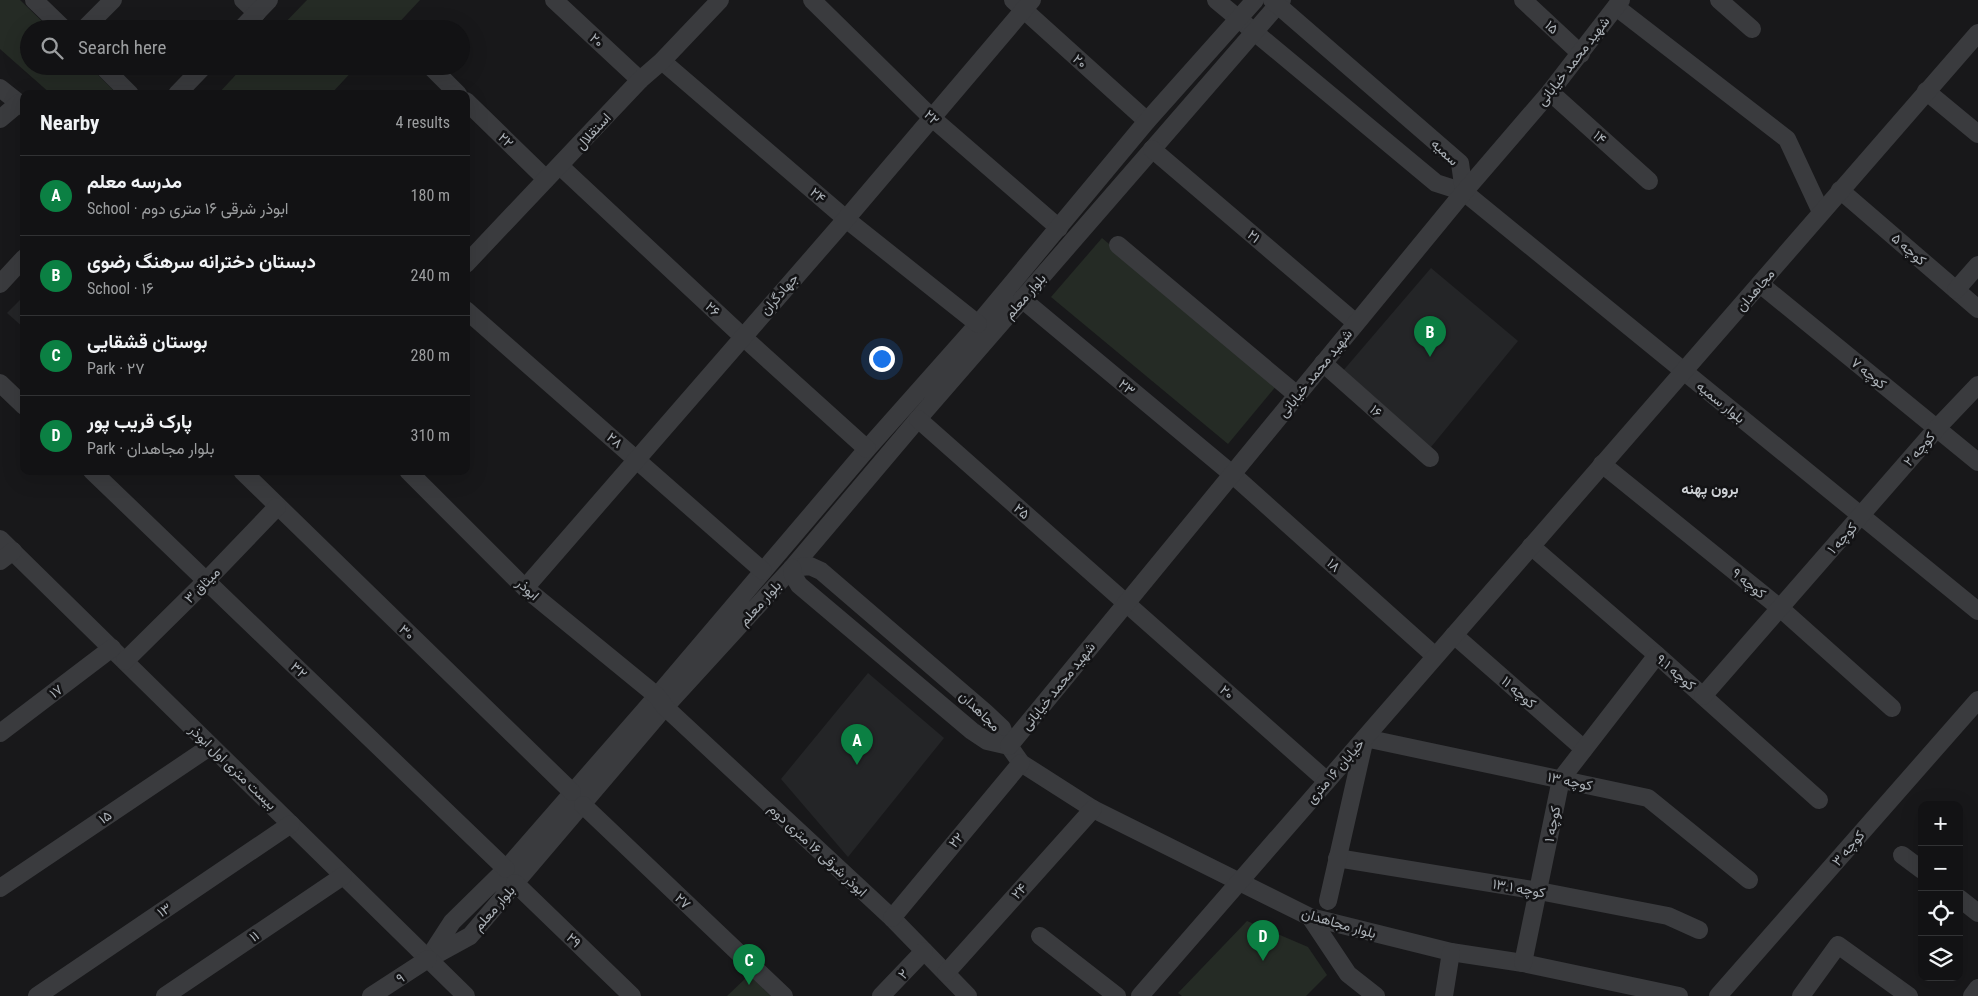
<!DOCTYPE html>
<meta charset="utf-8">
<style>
:root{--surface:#121214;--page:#1f2022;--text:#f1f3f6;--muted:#9c9ea0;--line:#313234;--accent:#0b8043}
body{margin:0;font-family:"Roboto Condensed",Vazirmatn,sans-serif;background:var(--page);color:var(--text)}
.controls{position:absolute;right:15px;bottom:15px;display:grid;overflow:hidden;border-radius:10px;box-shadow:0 5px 20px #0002}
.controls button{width:45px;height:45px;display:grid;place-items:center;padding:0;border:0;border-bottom:1px solid var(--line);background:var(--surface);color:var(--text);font:25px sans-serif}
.you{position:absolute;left:881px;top:358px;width:18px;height:18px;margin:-12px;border:4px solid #fff;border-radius:50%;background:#1a73e8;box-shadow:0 0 0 8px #1a73e833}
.badge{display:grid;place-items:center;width:32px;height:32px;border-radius:50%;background:var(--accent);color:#fff;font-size:16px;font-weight:700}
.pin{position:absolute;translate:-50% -41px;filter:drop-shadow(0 1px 2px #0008)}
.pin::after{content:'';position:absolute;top:26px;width:18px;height:15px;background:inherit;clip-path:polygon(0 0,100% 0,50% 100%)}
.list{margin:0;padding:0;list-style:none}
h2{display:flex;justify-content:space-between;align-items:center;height:65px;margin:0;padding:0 20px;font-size:21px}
h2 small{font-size:16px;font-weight:400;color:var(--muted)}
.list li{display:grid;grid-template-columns:32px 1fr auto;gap:15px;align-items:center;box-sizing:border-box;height:80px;padding:0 20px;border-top:1px solid var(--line)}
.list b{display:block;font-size:19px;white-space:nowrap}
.list p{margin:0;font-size:16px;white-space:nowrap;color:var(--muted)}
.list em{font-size:16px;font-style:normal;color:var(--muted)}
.icon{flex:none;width:28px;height:28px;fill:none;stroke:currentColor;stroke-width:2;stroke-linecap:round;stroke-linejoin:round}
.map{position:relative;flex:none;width:1978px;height:996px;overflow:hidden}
.search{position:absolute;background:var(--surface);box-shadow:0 5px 20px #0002;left:20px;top:20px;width:450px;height:55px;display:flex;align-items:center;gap:12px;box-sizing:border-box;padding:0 18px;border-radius:28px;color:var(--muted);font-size:19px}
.panel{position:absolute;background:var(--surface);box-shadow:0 5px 20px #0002;left:20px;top:90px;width:450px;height:385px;border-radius:10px}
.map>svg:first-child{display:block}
.built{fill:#242527}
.green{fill:#252b25}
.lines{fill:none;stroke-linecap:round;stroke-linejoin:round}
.minor{stroke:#3a3b3e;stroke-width:18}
.labels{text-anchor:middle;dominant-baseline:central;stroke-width:5;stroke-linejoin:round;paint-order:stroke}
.street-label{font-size:14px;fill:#acb2b8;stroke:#131315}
.neighbourhood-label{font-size:15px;font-weight:bold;fill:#cdd0d4;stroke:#131315}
</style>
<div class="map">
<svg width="1978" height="996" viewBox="0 0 1978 996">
<rect width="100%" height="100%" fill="#18181a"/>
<!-- built -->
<g class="built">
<polygon points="1431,268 1518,341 1431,447 1342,372"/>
<polygon points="24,296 24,328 7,313"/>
<polygon points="868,673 944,738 848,857 781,779"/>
</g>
<!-- green -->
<g class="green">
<polygon points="0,0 20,0 50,29 29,29 29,66 89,66 117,94 51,94 0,49"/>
<polygon points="307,0 420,0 393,29 279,29"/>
<polygon points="244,66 357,66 331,94 218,94"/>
<polygon points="1102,238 1277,385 1228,444 1051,297"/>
<polygon points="1247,921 1308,947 1327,975 1306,996 1182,996 1178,993"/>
<polygon points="749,975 771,996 727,996"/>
</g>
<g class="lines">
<!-- minor -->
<g class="minor">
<polyline points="34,0 64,29"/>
<polyline points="243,0 257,13"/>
<polyline points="554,0 640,80"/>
<polyline points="812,0 931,117 1059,228"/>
<polyline points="1013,0 1147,121"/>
<polyline points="1216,0 1436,183 1464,192 1978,611"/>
<polyline points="1255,0 1147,121 978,324 867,449 657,696 506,869 452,922 428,959 470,936 665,707 792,568 918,419 1282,0"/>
<polyline points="1272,0 1460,163 1464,192"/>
<polyline points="1523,0 1581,54"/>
<polyline points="1719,0 1752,29"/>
<polyline points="1616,7 1787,139 1821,212"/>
<polyline points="84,29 113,0"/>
<polyline points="241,29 269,0"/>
<polyline points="662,61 846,219 978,324"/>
<polyline points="102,66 130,94"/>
<polyline points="430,66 458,94"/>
<polyline points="0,88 24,107"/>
<polyline points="1926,91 1978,134"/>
<polyline points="1550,92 1649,181"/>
<polyline points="177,94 204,66"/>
<polyline points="466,101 546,179"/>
<polyline points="0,119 19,103"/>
<polyline points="1152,149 1356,323"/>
<polyline points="560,166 742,336 867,449"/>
<polyline points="1840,190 1978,309"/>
<polyline points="1118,245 1297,395"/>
<polyline points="466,264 640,80 662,61 720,0"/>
<polyline points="0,284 24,258"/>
<polyline points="1760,284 1978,462"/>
<polyline points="1956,290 1978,265"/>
<polyline points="1022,299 1232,474 1435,656"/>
<polyline points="466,310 763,571"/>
<polyline points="1323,363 1430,458"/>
<polyline points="0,383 24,406"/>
<polyline points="918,419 1327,781"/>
<polyline points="1602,464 1780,608 1892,708"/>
<polyline points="92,471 506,869"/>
<polyline points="242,471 572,792"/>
<polyline points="408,471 525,588 657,696 665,707 892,918 968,996"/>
<polyline points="0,539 466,996"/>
<polyline points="1531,546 1657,655 1819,800"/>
<polyline points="0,561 13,551"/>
<polyline points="792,568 810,566 821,571 985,712 1002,728 1009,746 1021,763 1093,809 1310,917 1451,952 1523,963 1679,996"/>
<polyline points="792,568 793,575 799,585 972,731 987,741 1009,746"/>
<polyline points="525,588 846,219 1032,0"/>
<polyline points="1454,635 1584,749"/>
<polyline points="125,661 206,581 277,507"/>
<polyline points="1703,696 1937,428 1978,385"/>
<polyline points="0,733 112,648"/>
<polyline points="1009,746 1464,192 1550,92 1621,0"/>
<polyline points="583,805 784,996"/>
<polyline points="1902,855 1922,870"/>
<polyline points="1337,858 1539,891 1668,916 1699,930"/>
<polyline points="515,883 632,996"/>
<polyline points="0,888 211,746"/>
<polyline points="1959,898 1978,913"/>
<polyline points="1328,901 1365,738 1648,798 1749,880"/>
<polyline points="1310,917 1348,974 1376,996"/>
<polyline points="892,918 1021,763"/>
<polyline points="1040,936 1117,996"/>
<polyline points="1523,963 1561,779 1657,655"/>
<polyline points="946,973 1093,809"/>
<polyline points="37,996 291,824"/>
<polyline points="165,996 343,876"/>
<polyline points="371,996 428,959"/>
<polyline points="881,996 924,951"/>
<polyline points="1140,996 1978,33"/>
<polyline points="1444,996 1451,952"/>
<polyline points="1718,996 1978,700"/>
<polyline points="1801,996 1838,945 1909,996"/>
<polyline points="1972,996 1978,988"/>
</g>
</g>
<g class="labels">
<!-- street labels -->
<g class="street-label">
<text transform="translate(1552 27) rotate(43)">۱۵</text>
<text transform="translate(597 40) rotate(43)">۲۰</text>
<text transform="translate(1080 61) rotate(42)">۲۰</text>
<text transform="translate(1573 61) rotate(-52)">شهید محمد خیابانی</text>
<text transform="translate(932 117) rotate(43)">۲۲</text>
<text transform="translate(593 131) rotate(-47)">استقلال</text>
<text transform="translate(1600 137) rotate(42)">۱۴</text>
<text transform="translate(506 140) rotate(44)">۲۲</text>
<text transform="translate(1445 152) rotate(44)">سمیه</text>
<text transform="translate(818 195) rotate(41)">۲۴</text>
<text transform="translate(1254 236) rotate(40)">۲۱</text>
<text transform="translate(1909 249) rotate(41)">کوچه ۵</text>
<text transform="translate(1755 290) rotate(-49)">مجاهدان</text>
<text transform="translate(779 294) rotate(-49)">جهادگران</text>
<text transform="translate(1025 296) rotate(-49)">بلوار معلم</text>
<text transform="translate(713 309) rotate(43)">۲۶</text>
<text transform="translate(1315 373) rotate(-51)">شهید محمد خیابانی</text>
<text transform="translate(1869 373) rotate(39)">کوچه ۷</text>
<text transform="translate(1127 387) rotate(40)">۲۳</text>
<text transform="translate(1721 402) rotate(39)">بلوار سمیه</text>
<text transform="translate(1376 411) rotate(42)">۱۶</text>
<text transform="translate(615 440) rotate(41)">۲۸</text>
<text transform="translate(1919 449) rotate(-49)">کوچه ۲</text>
<text transform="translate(1022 511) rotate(41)">۲۵</text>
<text transform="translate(1842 538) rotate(-48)">کوچه ۱</text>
<text transform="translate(1334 565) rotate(42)">۱۸</text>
<text transform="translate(1749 583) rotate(39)">کوچه ۹</text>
<text transform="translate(202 585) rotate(-45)">میثاق ۳</text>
<text transform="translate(528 589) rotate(42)">ابوذر</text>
<text transform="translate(760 603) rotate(-48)">بلوار معلم</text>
<text transform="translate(407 632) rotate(44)">۳۰</text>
<text transform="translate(299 670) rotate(44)">۳۲</text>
<text transform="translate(1676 672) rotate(41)">کوچه ۹.۱</text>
<text transform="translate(1058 686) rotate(-51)">شهید محمد خیابانی</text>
<text transform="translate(56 691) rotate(-37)">۱۷</text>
<text transform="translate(1227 692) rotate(42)">۲۰</text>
<text transform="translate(1519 692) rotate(41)">کوچه ۱۱</text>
<text transform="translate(980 711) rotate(44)">مجاهدان</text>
<text transform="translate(233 767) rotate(44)">بیست متری اول ابوذر</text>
<text transform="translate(1335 771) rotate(-49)">خیابان ۱۶ متری</text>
<text transform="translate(1570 781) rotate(12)">کوچه ۱۳</text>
<text transform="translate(105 817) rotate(-34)">۱۵</text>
<text transform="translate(1552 824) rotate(-79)">کوچه ۱</text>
<text transform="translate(956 840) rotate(-50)">۲۲</text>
<text transform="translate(1848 848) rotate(-49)">کوچه ۳</text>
<text transform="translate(818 850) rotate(43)">ابوذر شرقی ۱۶ متری دوم</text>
<text transform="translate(1519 888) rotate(10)">کوچه ۱۳.۱</text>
<text transform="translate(1019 891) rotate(-48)">۲۴</text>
<text transform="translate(683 901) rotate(43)">۲۷</text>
<text transform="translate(494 908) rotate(-49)">بلوار معلم</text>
<text transform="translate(164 910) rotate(-34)">۱۳</text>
<text transform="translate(1339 923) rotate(16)">بلوار مجاهدان</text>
<text transform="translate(254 936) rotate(-34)">۱۱</text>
<text transform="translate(574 940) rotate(44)">۲۹</text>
<text transform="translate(903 974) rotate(-46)">۲</text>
<text transform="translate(400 978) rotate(-33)">۹</text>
</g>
<!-- neighbourhood labels -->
<g class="neighbourhood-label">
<text x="1710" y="489">برون پهنه</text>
</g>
</g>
</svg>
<div class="controls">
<button>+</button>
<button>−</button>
<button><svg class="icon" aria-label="locate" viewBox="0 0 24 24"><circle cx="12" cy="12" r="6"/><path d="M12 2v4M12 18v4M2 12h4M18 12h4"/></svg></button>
<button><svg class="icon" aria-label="layers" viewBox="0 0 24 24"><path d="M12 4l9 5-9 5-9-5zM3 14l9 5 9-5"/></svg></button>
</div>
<div class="you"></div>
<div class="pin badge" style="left:857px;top:765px">A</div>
<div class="pin badge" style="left:1430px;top:357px">B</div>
<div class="pin badge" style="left:749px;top:985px">C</div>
<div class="pin badge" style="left:1263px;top:961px">D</div>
<div class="search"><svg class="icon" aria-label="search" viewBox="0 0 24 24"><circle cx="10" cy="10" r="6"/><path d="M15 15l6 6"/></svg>Search here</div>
<section class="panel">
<h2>Nearby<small>4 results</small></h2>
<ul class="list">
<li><span class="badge">A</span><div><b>مدرسه معلم</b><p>School · ابوذر شرقی ۱۶ متری دوم</p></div><em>180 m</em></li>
<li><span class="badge">B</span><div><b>دبستان دخترانه سرهنگ رضوی</b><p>School · ۱۶</p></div><em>240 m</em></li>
<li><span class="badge">C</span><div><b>بوستان قشقایی</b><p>Park · ۲۷</p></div><em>280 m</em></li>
<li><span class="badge">D</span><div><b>پارک قریب پور</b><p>Park · بلوار مجاهدان</p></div><em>310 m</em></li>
</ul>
</section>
</div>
